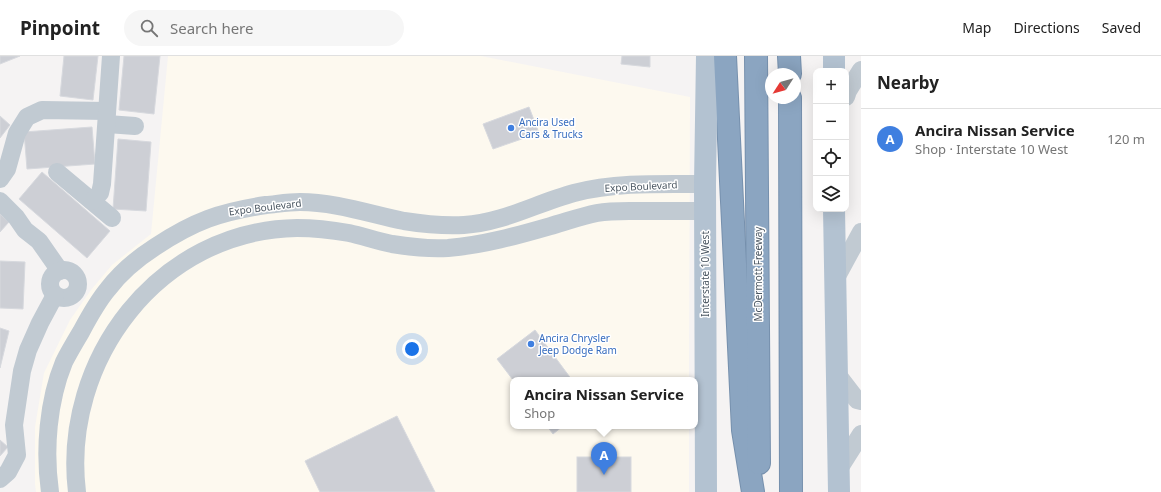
<!DOCTYPE html>
<meta charset="utf-8">
<style>
:root{--surface:#fff;--page:#f6f6f6;--text:#222;--muted:#767676;--line:#e0e0e0;--accent:#0f766e}
body{margin:0;font-family:"Noto Sans",sans-serif;background:var(--page);color:var(--text)}
.controls{position:absolute;right:12px;top:12px;display:grid;overflow:hidden;border-radius:8px;box-shadow:0 4px 16px #0002}
.controls button{width:36px;height:36px;display:grid;place-items:center;padding:0;border:0;border-bottom:1px solid var(--line);background:var(--surface);color:var(--text);font:20px sans-serif}
.compass{position:absolute;left:765px;top:12px;width:36px;height:36px;border-radius:50%;background:var(--surface);box-shadow:0 4px 16px #0002;rotate:234deg}
.you{position:absolute;left:412px;top:293px;width:14px;height:14px;margin:-10px;border:3px solid #fff;border-radius:50%;background:#1a73e8;box-shadow:0 0 0 6px #1a73e833}
.badge{display:grid;place-items:center;width:26px;height:26px;border-radius:50%;background:var(--accent);color:#fff;font-size:13px;font-weight:700}
.pin{position:absolute;translate:-50% -33px;filter:drop-shadow(0 1px 2px #0008)}
.pin::after{content:'';position:absolute;top:21px;width:14px;height:12px;background:inherit;clip-path:polygon(0 0,100% 0,50% 100%)}
.popup{position:absolute;left:510px;top:321px;width:188px;height:52px;box-sizing:border-box;display:grid;place-content:center;border-radius:8px;background:var(--surface);filter:drop-shadow(0 1px 3px #0005);font-size:13px;white-space:nowrap;color:var(--muted)}
.popup b{font-size:15px;color:var(--text)}
.popup::after{content:'';position:absolute;left:50%;top:100%;margin-left:-8px;border:8px solid transparent;border-top-color:var(--surface)}
.list{margin:0;padding:0;list-style:none}
h2{display:flex;justify-content:space-between;align-items:center;height:52px;margin:0;padding:0 16px;font-size:17px}
h2 small{font-size:13px;font-weight:400;color:var(--muted)}
.list li{display:grid;grid-template-columns:26px 1fr auto;gap:12px;align-items:center;box-sizing:border-box;height:60px;padding:0 16px;border-top:1px solid var(--line)}
.list b{display:block;font-size:15px;white-space:nowrap}
.list p{margin:0;font-size:13px;white-space:nowrap;color:var(--muted)}
.list em{font-size:13px;font-style:normal;color:var(--muted)}
.icon{flex:none;width:22px;height:22px;fill:none;stroke:currentColor;stroke-width:2;stroke-linecap:round;stroke-linejoin:round}
.map{position:relative;flex:none;width:861px;height:436px;overflow:hidden}
header{display:flex;align-items:center;gap:24px;box-sizing:border-box;height:56px;padding:0 20px;background:var(--surface);border-bottom:1px solid var(--line)}
header strong{font-size:19px}
nav{display:flex;gap:22px;margin-inline-start:auto;font-size:14px}
.search{width:280px;height:36px;background:var(--page);display:flex;align-items:center;gap:10px;box-sizing:border-box;padding:0 14px;border-radius:22px;color:var(--muted);font-size:15px}
main{display:flex}
aside{flex:1;background:var(--surface)}
.map>svg:first-child{display:block}
.commercial{fill:#fdf9ef}
.building{fill:#cdcfd5;stroke:#d7d9de}
.lines{fill:none;stroke-linecap:round;stroke-linejoin:round}
.highway-casing{stroke:#7690ad;stroke-width:24}
.minor{stroke:#c1cad2;stroke-width:18}
.major{stroke:#b3c2d1;stroke-width:22}
.highway{stroke:#8ba5c1;stroke-width:22}
.shop-dot{fill:#3f7fe0;stroke:#fff;stroke-width:1.5}
.labels{text-anchor:middle;dominant-baseline:central;stroke-width:3;stroke-linejoin:round;paint-order:stroke}
.shop-label{font-size:10px;fill:#366cbe;stroke:#fff;text-anchor:start}
.street-label{font-size:10px;fill:#4a5661;stroke:#fff}
</style>
<header>
<strong>Pinpoint</strong>
<div class="search"><svg class="icon" aria-label="search" viewBox="0 0 24 24"><circle cx="10" cy="10" r="6"/><path d="M15 15l6 6"/></svg>Search here</div>
<nav><a>Map</a><a>Directions</a><a>Saved</a></nav>
</header>
<main>
<div class="map">
<svg width="861" height="436" viewBox="0 0 861 436">
<rect width="100%" height="100%" fill="#f5f3f3"/>
<!-- commercial -->
<polygon class="commercial" points="168,0 481,0 690,41 689,324 513,324 513,370 689,370 689,436 36,436 35,428 35,371 44,317 70,264 91,234 112,209 151,178"/>
<!-- building -->
<g class="building">
<polygon points="0,0 20,0 0,8"/>
<polygon points="64,0 98,0 93,44 60,40"/>
<polygon points="124,0 160,0 154,58 119,54"/>
<polygon points="622,0 650,0 650,11 621,8"/>
<polygon points="529,51 539,77 493,93 483,68"/>
<polygon points="0,60 10,69 0,82"/>
<polygon points="92,71 95,108 27,113 24,76"/>
<polygon points="118,83 151,86 146,155 113,153"/>
<polygon points="42,116 110,175 87,202 19,143"/>
<polygon points="0,158 9,166 0,176"/>
<polygon points="0,205 25,206 23,253 0,252"/>
<polygon points="0,272 9,275 0,312"/>
<polygon points="535,274 572,324 513,324 497,303"/>
<polygon points="397,360 435,436 320,436 305,405"/>
<polygon points="547,370 563,370 553,378"/>
<polygon points="0,384 8,391 0,400"/>
<rect x="577" y="401" width="54" height="35"/>
</g>
<g class="lines">
<!-- highway casing -->
<g class="highway-casing">
<g id="highway">
<polyline points="725,0 743,374 753,436"/>
<polyline points="756,0 759,407"/>
<polyline points="789,0 790,18"/>
<polyline points="790,42 791,436"/>
</g>
</g>
<!-- minor -->
<g class="minor">
<polyline points="846,41 848,35 861,14"/>
<polyline points="107,68 135,70"/>
<polyline points="57,116 112,162"/>
<polyline points="0,123 7,113 17,77 27,61 42,54 107,55"/>
<polyline points="0,145 16,161 25,174 39,185 60,215"/>
<polyline points="92,145 100,137 102,128 111,0"/>
<circle cx="64" cy="228" r="14"/>
<polyline points="835,224 861,176"/>
<polyline points="837,318 857,344 861,345"/>
<polyline points="839,413 861,378"/>
<polyline points="0,423 8,416 17,399 14,369 22,315 28,294 40,267 55,239"/>
<path d="M 50,436 C 44,394 48,345 64,306 C 69,296 75,286 81,276 C 89,261 97,246 108,233 C 121,216 138,202 155,191 C 194,165 220,156 266,149 C 277,148 288,146 300,146 C 335,146 370,158 404,165 C 423,168 445,170 464,169 C 502,167 537,147 574,137 C 616,126 662,128 705,128"/>
<path d="M 77,436 C 61,304 159,174 297,172 C 314,172 332,174 349,177 C 363,180 377,185 392,188 C 410,191 430,193 448,192 C 485,189 519,179 554,169 C 568,165 582,160 597,157 C 613,154 629,155 645,155 C 665,155 685,155 705,155"/>
</g>
<!-- major -->
<g class="major">
<polyline points="834,15 834,0"/>
<polyline points="834,153 839,436"/>
<polyline points="706,436 705,128 707,0"/>
</g>
<!-- highway -->
<use href="#highway" class="highway"/>
</g>
<!-- markers -->
<g class="shop-dot">
<circle cx="511" cy="72" r="4"/>
<circle cx="531" cy="288" r="4"/>
</g>
<g class="labels">
<!-- shop labels -->
<g class="shop-label">
<text x="519" y="66">Ancira Used<tspan x="519" dy="12">Cars &amp; Trucks</tspan></text>
<text x="539" y="282">Ancira Chrysler<tspan x="539" dy="12">Jeep Dodge Ram</tspan></text>
</g>
<!-- street labels -->
<g class="street-label">
<text transform="translate(641 130) rotate(-3)">Expo Boulevard</text>
<text transform="translate(265 151) rotate(-7)">Expo Boulevard</text>
<text transform="translate(705 218) rotate(-90)">Interstate 10 West</text>
<text transform="translate(758 218) rotate(-90)">McDermott Freeway</text>
</g>
</g>
</svg>
<div class="controls">
<button>+</button>
<button>−</button>
<button><svg class="icon" aria-label="locate" viewBox="0 0 24 24"><circle cx="12" cy="12" r="6"/><path d="M12 2v4M12 18v4M2 12h4M18 12h4"/></svg></button>
<button><svg class="icon" aria-label="layers" viewBox="0 0 24 24"><path d="M12 4l9 5-9 5-9-5zM3 14l9 5 9-5"/></svg></button>
</div>
<svg class="compass" viewBox="-18 -18 36 36"><path d="M0-13l5 13h-10z" fill="#e53935"/><path d="M0 13l5-13h-10z" fill="#767676"/></svg>
<div class="you"></div>
<div class="pin badge" style="left:604px;top:419px;background:#3f7fe0">A</div>
<div class="popup"><b>Ancira Nissan Service</b>Shop</div>
</div>
<aside>
<h2>Nearby<small></small></h2>
<ul class="list">
<li><span class="badge" style="background:#3f7fe0">A</span><div><b>Ancira Nissan Service</b><p>Shop · Interstate 10 West</p></div><em>120 m</em></li>
</ul>
</aside>
</main>
